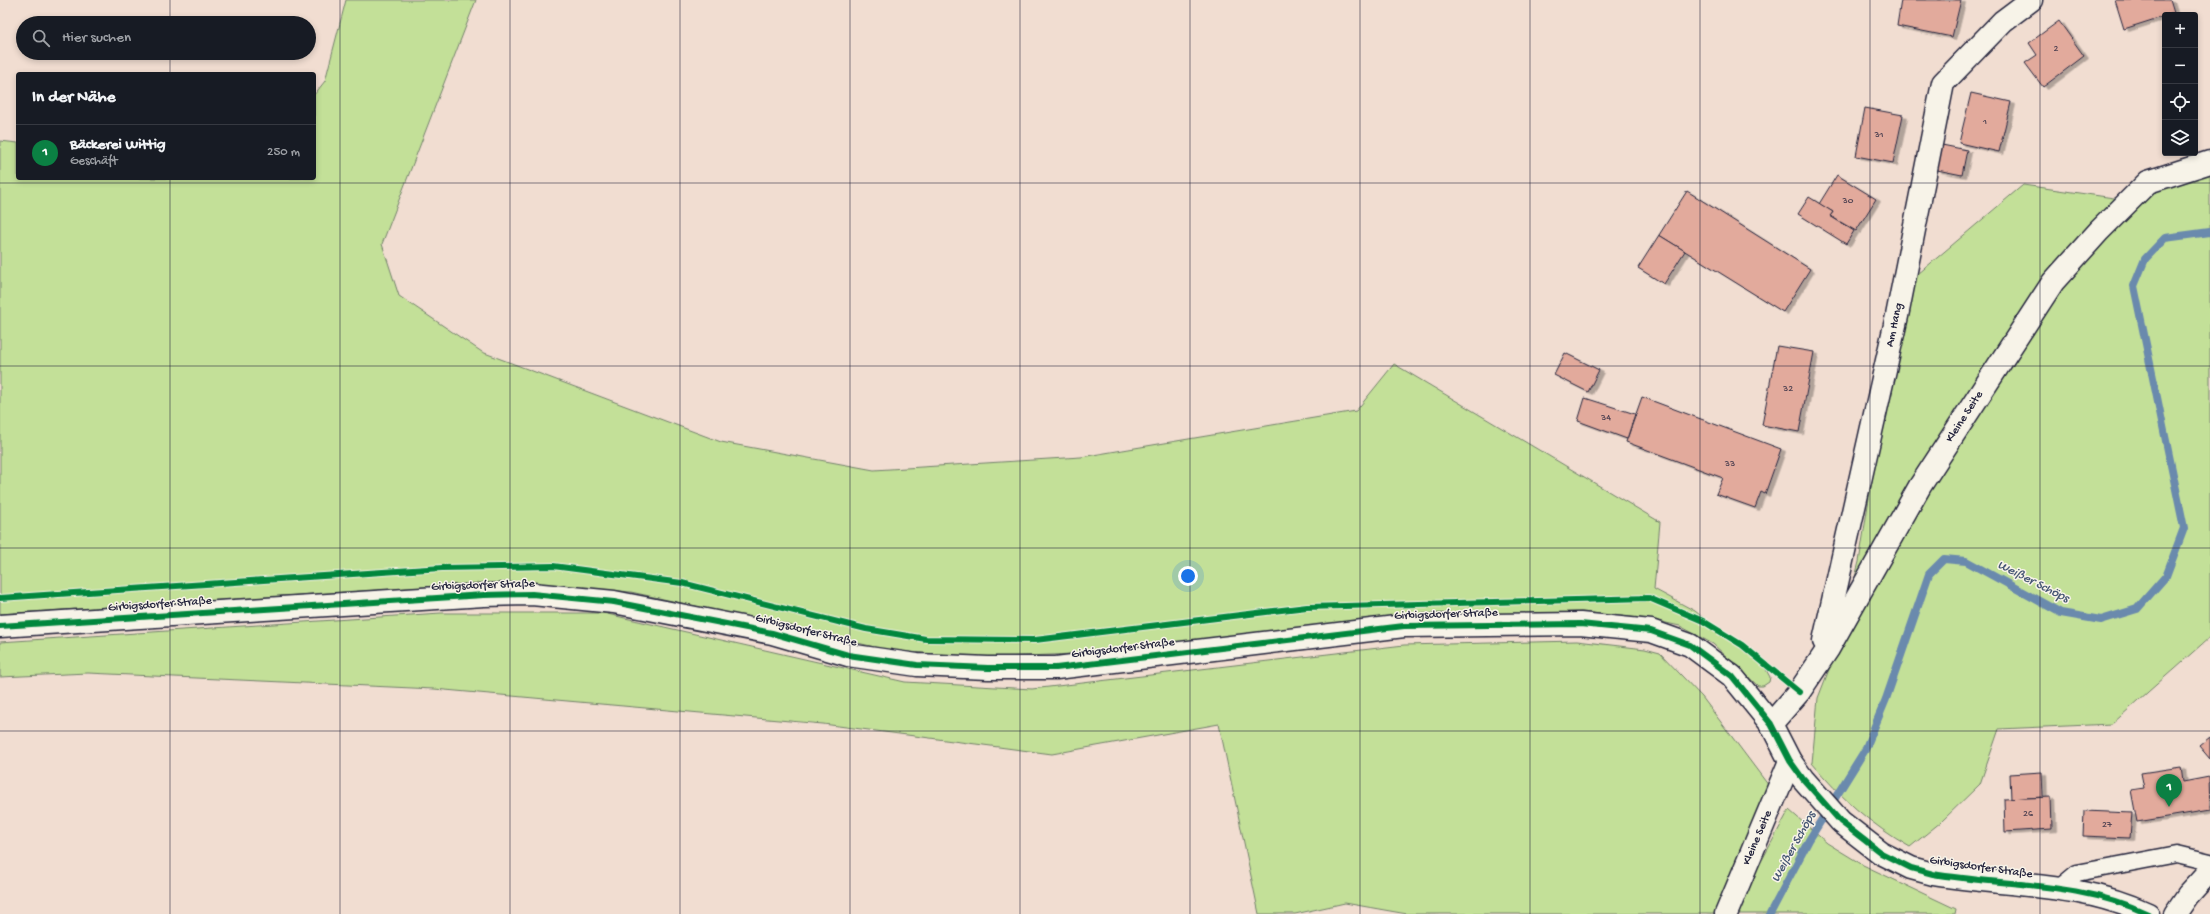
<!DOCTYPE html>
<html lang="de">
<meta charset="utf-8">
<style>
:root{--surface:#171b24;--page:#242831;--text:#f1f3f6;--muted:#9ea1a6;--line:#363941;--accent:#0b8043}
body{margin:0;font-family:"Gochi Hand",sans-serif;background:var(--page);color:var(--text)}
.controls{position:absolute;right:12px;top:12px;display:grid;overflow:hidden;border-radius:4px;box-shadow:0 2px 6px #0003}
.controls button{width:36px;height:36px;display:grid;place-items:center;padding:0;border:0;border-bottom:1px solid var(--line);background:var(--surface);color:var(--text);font:20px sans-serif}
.you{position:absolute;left:1188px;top:576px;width:14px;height:14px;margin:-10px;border:3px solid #fff;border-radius:50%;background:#1a73e8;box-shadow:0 0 0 6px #1a73e833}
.badge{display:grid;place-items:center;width:26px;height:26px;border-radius:50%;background:var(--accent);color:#fff;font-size:13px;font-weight:700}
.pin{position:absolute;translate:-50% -33px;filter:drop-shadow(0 1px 2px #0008)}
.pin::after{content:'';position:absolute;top:21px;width:14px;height:12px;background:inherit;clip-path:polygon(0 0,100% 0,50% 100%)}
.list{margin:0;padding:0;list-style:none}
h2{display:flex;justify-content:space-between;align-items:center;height:52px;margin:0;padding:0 16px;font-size:17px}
h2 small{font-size:13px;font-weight:400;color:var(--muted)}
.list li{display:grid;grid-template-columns:26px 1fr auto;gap:12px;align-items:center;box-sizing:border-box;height:56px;padding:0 16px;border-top:1px solid var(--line)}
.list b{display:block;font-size:15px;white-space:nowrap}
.list p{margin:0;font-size:13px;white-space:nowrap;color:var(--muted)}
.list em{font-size:13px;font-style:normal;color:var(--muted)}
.icon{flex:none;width:22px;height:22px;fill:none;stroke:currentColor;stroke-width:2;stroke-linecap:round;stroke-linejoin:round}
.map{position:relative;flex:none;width:2210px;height:914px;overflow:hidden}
.search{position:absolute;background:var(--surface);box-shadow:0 2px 6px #0003;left:16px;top:16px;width:300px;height:44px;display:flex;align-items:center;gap:10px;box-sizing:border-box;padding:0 14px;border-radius:22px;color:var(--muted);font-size:15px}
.panel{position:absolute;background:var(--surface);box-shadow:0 2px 6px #0003;left:16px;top:72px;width:300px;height:108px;border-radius:4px}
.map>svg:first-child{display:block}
.green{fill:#c3e098;stroke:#72816a}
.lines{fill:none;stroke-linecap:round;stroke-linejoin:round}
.stream{stroke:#6b8aad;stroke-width:8}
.building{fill:#e2aa9c;stroke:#22223b;filter:url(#shadow)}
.lane-casing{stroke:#22223b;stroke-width:19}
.street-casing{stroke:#22223b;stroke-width:25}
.secondary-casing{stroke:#22223b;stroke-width:25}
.lane{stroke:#f7f3e8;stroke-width:16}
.street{stroke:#f7f3e8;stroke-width:22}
.secondary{stroke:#f7f3e8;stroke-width:22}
.cycleway-casing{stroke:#f7f3e8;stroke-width:8}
.cycleway{stroke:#00873e;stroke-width:6}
.grid{fill:none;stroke:#22223b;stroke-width:1;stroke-opacity:0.55}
.labels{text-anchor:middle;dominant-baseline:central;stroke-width:3;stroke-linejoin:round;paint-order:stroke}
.number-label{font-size:10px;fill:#524453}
.street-label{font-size:12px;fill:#22223b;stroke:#f7f3e8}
.water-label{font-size:13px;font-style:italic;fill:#465674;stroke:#f7f3e8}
</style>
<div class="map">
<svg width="2210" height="914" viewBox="0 0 2210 914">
<defs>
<filter id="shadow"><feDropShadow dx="4.5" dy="2.5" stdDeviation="0" flood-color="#0004"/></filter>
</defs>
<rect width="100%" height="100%" fill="#f1ddd1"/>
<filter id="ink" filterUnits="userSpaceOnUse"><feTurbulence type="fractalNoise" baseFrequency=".025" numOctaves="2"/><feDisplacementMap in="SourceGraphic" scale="8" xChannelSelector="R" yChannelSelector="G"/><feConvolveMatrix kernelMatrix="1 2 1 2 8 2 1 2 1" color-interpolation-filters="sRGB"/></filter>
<g filter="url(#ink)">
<!-- green -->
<g class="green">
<polygon points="346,0 476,0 382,244 399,296 482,352 721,442 874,470 1081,457 1356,411 1394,364 1660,522 1654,589 1695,611 1765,668 1770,677 1769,682 1763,686 1758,686 1713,644 1680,626 1648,619 1582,612 1349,622 1098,653 977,658 887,650 787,626 631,592 542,584 442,586 0,614 0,141 18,143 18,178 314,178 314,95 325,81"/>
<path d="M 2210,165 L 2210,637 L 2112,724 L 1999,729 L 1980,784 L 1941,822 L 1910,847 C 1871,825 1840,797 1812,763 L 1818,698 L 1835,654 L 1859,562 L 1898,315 L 1905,285 L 2023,185 L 2128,200 L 2056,283 L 2149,185 Z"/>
<polygon points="441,613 603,613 905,682 1032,689 1404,645 1577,641 1645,649 1660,653 1702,697 1781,802 1728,914 1407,914 1345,903 1295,914 1259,914 1219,724 1052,754 823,724 434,689 88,673 0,677 0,642"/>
<polygon points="1789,810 1827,843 1863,865 1956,909 1955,914 1733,914"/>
</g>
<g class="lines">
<!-- stream -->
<polyline class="stream" points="1770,914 1809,840 1865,750 1886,699 1929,574 1944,559 1966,561 2061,613 2101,620 2137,609 2166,576 2184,528 2134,286 2145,259 2165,238 2210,232"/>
</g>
<!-- building -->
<g class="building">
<polygon points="1901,0 1961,0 1952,37 1897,26"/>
<polygon points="2115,0 2170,0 2174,13 2124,29"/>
<polygon points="2059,21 2084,56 2043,87 2025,63 2037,55 2029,43"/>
<polygon points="1971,93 2011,102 1999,152 1959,143"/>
<polygon points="1865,108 1903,115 1893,163 1856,156"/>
<polygon points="1942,145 1967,150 1962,175 1937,170"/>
<polygon points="1837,175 1876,199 1856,231 1830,216 1833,212 1819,204"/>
<polygon points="1687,191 1810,269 1783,312 1659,235"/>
<polygon points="1809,197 1833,212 1830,216 1854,231 1846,244 1798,214"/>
<polygon points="1659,235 1685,251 1664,284 1638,268"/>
<polygon points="1777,346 1814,352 1799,432 1762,425"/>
<polygon points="1565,353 1599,370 1588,392 1554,375"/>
<polygon points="1642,397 1781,449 1765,494 1761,492 1755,508 1716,494 1723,478 1626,442"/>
<polygon points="1585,398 1635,414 1627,439 1578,421"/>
<polygon points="2210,737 2210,759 2199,746"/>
<polygon points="2181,767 2183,782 2209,777 2210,810 2137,822 2131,790 2144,788 2141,773"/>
<polygon points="2042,772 2043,797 2011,799 2010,774"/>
<polygon points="2051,797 2052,829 2005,832 2004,799"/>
<polygon points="2084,811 2132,813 2130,838 2083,836"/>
</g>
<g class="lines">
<!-- lane casing -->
<g class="lane-casing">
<polyline id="lane" points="2059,888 2077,873 2177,854 2210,862"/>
</g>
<!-- street casing -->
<g class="street-casing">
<g id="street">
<polyline points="1824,641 1897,316 1943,83 2003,21 2031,0"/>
<polyline points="1771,724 1799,692 1828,649 1920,486 2053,282 2099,231 2148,182 2210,162"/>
<polyline points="1726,914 1790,761"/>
</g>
</g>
<!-- secondary casing -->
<g class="secondary-casing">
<g id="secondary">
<path d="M 0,626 L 484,595 L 532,594 L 614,602 L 772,633 L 848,655 L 917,665 L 988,668 L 1056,668 L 1404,626 L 1580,624 L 1651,631 L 1690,645 L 1732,676 L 1771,724 L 1790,761 L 1803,779 L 1841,822 L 1881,853 L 1911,868 L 1933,874 C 2005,886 2081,882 2148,914"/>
<polyline points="2175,914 2188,895 2210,871"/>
</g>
</g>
<!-- lane -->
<use href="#lane" class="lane"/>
<!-- street -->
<use href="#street" class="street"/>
<!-- secondary -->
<use href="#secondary" class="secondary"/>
<!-- cycleway casing -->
<g class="cycleway-casing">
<g id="cycleway">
<polyline points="0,598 442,568 553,566 682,583 866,629 926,639 1035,640 1307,607 1649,598 1703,621 1742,645 1799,692"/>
<path d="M 0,626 L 484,595 L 532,594 L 614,602 L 772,633 L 848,655 L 917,665 L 988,668 L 1056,668 L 1404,626 L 1580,624 L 1651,631 L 1690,645 L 1732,676 L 1771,724 L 1790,761 L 1803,779 L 1841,822 L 1881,853 L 1911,868 L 1933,874 C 2005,886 2081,882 2148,914"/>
</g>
</g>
<!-- cycleway -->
<use href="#cycleway" class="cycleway"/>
</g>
</g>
<!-- grid -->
<path class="grid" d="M 170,0 L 170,23M 340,0 L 340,914M 510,0 L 510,914M 680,0 L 680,914M 850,0 L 850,914M 1020,0 L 1020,914M 1190,0 L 1190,914M 1360,0 L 1360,914M 1530,0 L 1530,914M 1700,0 L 1700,914M 1870,0 L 1870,914M 2040,0 L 2040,914M 170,53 L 170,74M 170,178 L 170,914M 0,183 L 2210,183M 0,366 L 2210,366M 0,548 L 2210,548M 0,731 L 2210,731"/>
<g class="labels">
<!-- number labels -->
<g class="number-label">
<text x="2056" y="49">2</text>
<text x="1985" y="122">1</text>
<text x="1879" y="135">31</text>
<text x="1848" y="201">30</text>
<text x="1788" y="389">32</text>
<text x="1606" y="418">34</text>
<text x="1730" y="464">33</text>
<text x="2028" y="814">26</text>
<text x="2107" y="825">27</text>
</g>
<!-- street labels -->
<g class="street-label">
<text transform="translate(1895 325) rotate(-78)">Am Hang</text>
<text transform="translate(1965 417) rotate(-57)">Kleine Seite</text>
<text transform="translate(483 586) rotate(-2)">Girbigsdorfer Straße</text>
<text transform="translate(160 605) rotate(-4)">Girbigsdorfer Straße</text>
<text transform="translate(1446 615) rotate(-2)">Girbigsdorfer Straße</text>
<text transform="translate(806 631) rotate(14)">Girbigsdorfer Straße</text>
<text transform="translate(1123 649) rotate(-7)">Girbigsdorfer Straße</text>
<text transform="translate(1758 838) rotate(-67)">Kleine Seite</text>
<text transform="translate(1981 868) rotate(8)">Girbigsdorfer Straße</text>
</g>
<!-- water labels -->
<g class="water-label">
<text transform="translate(2033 582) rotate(27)">Weißer Schöps</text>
<text transform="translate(1794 847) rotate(-61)">Weißer Schöps</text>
</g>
</g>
</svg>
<div class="controls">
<button>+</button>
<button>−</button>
<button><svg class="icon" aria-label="locate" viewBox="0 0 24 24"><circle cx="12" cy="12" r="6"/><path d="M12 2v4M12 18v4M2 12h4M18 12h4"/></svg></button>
<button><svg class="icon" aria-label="layers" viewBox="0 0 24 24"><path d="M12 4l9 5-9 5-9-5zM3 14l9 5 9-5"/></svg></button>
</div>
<div class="you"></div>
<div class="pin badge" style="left:2169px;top:807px">1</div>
<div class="search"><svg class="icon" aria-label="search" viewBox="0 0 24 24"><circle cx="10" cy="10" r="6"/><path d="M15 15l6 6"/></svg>Hier suchen</div>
<section class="panel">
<h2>In der Nähe<small></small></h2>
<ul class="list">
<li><span class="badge">1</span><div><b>Bäckerei Wittig</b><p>Geschäft</p></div><em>250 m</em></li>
</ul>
</section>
</div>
